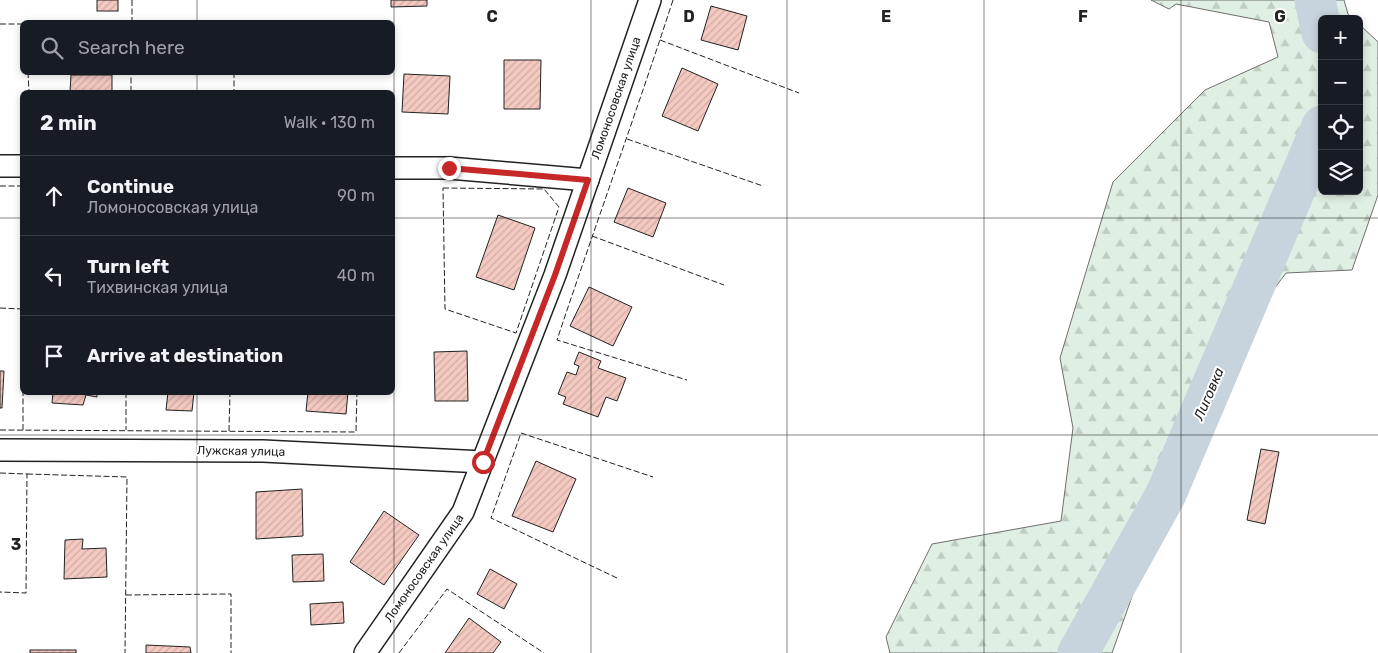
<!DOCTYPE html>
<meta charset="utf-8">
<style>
:root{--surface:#171b24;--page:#242831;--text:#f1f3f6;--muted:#9ea1a6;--line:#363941}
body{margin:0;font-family:Rubik,sans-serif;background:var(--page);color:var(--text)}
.controls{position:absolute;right:15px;top:15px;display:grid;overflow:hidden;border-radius:8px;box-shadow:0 2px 8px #0003}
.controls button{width:45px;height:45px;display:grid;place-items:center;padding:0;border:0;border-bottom:1px solid var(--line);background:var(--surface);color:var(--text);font:25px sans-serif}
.stop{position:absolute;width:15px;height:15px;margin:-11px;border:4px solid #c62828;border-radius:50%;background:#fff}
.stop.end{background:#c62828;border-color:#fff;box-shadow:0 1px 5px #0008}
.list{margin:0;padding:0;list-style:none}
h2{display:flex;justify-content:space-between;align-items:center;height:65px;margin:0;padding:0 20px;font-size:21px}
h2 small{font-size:16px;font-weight:400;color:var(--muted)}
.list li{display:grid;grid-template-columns:32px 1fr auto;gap:15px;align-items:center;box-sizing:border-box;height:80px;padding:0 20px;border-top:1px solid var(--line)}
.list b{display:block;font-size:19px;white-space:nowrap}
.list p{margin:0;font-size:16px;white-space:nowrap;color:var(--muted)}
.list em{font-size:16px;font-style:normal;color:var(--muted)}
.icon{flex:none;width:28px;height:28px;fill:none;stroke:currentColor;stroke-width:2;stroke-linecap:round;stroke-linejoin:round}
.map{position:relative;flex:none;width:1378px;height:653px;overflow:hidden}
.search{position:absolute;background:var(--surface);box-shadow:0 2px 8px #0003;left:20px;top:20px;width:375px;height:55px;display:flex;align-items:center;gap:12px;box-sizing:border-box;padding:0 18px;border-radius:8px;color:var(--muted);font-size:19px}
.panel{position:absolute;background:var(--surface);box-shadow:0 2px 8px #0003;left:20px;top:90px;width:375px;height:305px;border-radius:8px}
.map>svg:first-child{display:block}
.forest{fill:url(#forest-firs);stroke:#6f6f6f}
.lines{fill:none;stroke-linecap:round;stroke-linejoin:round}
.river{stroke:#c7d3dd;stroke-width:41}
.building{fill:url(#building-hatch);stroke:#222}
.street-casing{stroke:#222;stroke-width:24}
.street{stroke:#fff;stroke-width:21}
.fence{stroke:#222;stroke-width:1;stroke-dasharray:6 2.5;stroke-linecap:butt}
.route{stroke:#c62828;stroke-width:6}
.grid{fill:none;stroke:#222;stroke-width:1;stroke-opacity:0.55}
.labels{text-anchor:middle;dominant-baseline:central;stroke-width:4;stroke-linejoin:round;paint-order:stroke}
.street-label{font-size:12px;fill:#222;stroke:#fff}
.water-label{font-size:14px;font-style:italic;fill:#222;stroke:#fff}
.grid-label{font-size:16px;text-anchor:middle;font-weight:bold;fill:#222;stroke:#fff;stroke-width:4;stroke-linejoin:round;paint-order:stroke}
</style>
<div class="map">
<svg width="1378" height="653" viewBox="0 0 1378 653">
<defs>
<pattern id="forest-firs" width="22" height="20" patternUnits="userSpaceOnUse" patternTransform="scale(1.25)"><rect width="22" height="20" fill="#e0efe3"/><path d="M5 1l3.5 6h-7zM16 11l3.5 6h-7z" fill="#c0cdc2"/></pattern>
<pattern id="building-hatch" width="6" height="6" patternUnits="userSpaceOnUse" patternTransform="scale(1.25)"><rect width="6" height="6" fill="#f3c9c0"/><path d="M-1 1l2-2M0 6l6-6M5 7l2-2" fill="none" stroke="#d0aca5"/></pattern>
</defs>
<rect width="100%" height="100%" fill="#fff"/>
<!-- forest -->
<polygon class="forest" points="1151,0 1344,0 1348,14 1353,19 1322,19 1322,191 1359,191 1359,24 1378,42 1378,195 1352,270 1286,273 1212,371 1112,653 890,653 886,637 932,544 1061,521 1073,428 1060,358 1113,182 1205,90 1278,57 1269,22 1176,4 1169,9"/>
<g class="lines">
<!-- river -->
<g class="river">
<polyline points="1315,0 1322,33"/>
<polyline points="1078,653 1166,494 1322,126"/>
</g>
</g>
<!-- building -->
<g class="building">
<rect x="97" y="0" width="21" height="11"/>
<polygon points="391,0 427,0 427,6 391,7"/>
<polygon points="711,6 747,16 738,50 701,40"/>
<polygon points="504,60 541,60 540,109 504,109"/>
<polygon points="682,68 718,84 698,131 662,116"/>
<polygon points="404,74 450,76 448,114 402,112"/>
<polygon points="71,75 112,75 112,92 70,92"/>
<polygon points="628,188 666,203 653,237 614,222"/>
<polygon points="498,215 535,228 514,290 476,277"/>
<polygon points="589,287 632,307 613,346 570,326"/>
<polygon points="467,351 468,401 435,401 434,352"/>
<polygon points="579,352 601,361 598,368 626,378 617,401 606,397 598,417 563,404 566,397 558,394 567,372 576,375 579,366 574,364"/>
<polygon points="0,371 4,371 2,408 0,408"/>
<polygon points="53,392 97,392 97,397 86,395 83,405 52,403"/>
<polygon points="168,392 194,392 192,411 166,410"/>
<polygon points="308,392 348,392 346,414 306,411"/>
<polygon points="1261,449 1279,452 1265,524 1247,520"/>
<polygon points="536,461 576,479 553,532 512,516"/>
<polygon points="302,489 303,536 256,539 256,492"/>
<polygon points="384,511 419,535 384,585 350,562"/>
<polygon points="83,539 82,549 106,548 107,577 64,579 65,540"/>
<polygon points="323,554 324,581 293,582 292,555"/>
<polygon points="490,569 517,584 504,609 477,594"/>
<polygon points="343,602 344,623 311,625 310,604"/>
<polygon points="469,618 501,642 493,653 445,653"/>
<polygon points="146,645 190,647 191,653 146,653"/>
<rect x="30" y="650" width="46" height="3"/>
</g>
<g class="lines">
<!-- street casing -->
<g class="street-casing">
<g id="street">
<polyline points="0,166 22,166"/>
<polyline points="392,168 449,168 588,180"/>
<polyline points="0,450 263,451 483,462"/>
<polyline points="365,653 463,512 555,275 650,0"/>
</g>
</g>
<!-- street -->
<use href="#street" class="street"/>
<!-- fence -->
<g class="fence">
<polyline points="132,0 132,22"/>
<path d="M 673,0 C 636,114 595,226 557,340 L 687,380"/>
<polyline points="0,24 22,24"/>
<polyline points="660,40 799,93"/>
<polyline points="28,72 29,92"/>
<polyline points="234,72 234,92"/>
<polyline points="131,92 131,72"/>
<polyline points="627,139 763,186"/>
<polyline points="0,186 22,186"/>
<polygon points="443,188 544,189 559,207 516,333 445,309"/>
<polyline points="592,236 724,285"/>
<polyline points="0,308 22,309"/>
<polyline points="126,392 126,430"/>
<polyline points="0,430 356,432 357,392"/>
<polyline points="23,430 23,392"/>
<polyline points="229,431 230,392"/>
<polyline points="0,473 27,474 26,593 0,592"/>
<polyline points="27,474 127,477 125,653"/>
<polyline points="617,578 491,518 521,433 653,477"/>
<polyline points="126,595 231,594 231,653"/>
<polyline points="399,653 447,589 544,653"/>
</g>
</g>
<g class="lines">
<!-- route -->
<polyline class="route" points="449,168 588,180 555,275 483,462"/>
</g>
<!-- grid -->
<path class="grid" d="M 197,0 L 197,22M 394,0 L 394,653M 591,0 L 591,653M 787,0 L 787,653M 984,0 L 984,653M 1181,0 L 1181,653M 197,72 L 197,92M 0,218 L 22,218M 392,218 L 1378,218M 197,392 L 197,653M 0,435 L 1378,435"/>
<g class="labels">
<!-- street labels -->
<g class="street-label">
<text transform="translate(616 98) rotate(-71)">Ломоносовская улица</text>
<text transform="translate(241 451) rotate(1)">Лужская улица</text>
<text transform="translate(424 568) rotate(-55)">Ломоносовская улица</text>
</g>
<!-- water labels -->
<g class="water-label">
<text transform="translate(1209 394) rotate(-67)">Лиговка</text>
</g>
</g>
<g class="grid-label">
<text x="492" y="22">C</text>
<text x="689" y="22">D</text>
<text x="886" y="22">E</text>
<text x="1083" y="22">F</text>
<text x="1280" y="22">G</text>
<text x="16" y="550">3</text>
</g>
</svg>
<div class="controls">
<button>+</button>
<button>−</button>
<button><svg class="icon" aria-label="locate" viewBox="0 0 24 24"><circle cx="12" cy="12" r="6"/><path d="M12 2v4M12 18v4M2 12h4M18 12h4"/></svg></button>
<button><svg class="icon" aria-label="layers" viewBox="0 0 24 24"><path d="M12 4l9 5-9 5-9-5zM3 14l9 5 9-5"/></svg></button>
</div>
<div class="stop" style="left:483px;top:462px"></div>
<div class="stop end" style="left:449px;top:168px"></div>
<div class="search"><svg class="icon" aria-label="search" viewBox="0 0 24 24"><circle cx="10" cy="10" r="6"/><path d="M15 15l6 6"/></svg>Search here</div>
<section class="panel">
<h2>2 min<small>Walk · 130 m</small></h2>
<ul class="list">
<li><svg class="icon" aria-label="ahead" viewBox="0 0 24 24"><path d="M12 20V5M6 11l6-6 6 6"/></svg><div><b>Continue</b><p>Ломоносовская улица</p></div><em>90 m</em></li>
<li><svg class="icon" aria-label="left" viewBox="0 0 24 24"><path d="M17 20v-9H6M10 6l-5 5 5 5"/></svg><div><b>Turn left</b><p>Тихвинская улица</p></div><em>40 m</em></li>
<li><svg class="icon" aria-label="arrive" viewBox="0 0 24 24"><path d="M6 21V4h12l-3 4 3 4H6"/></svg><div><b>Arrive at destination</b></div></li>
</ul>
</section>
</div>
